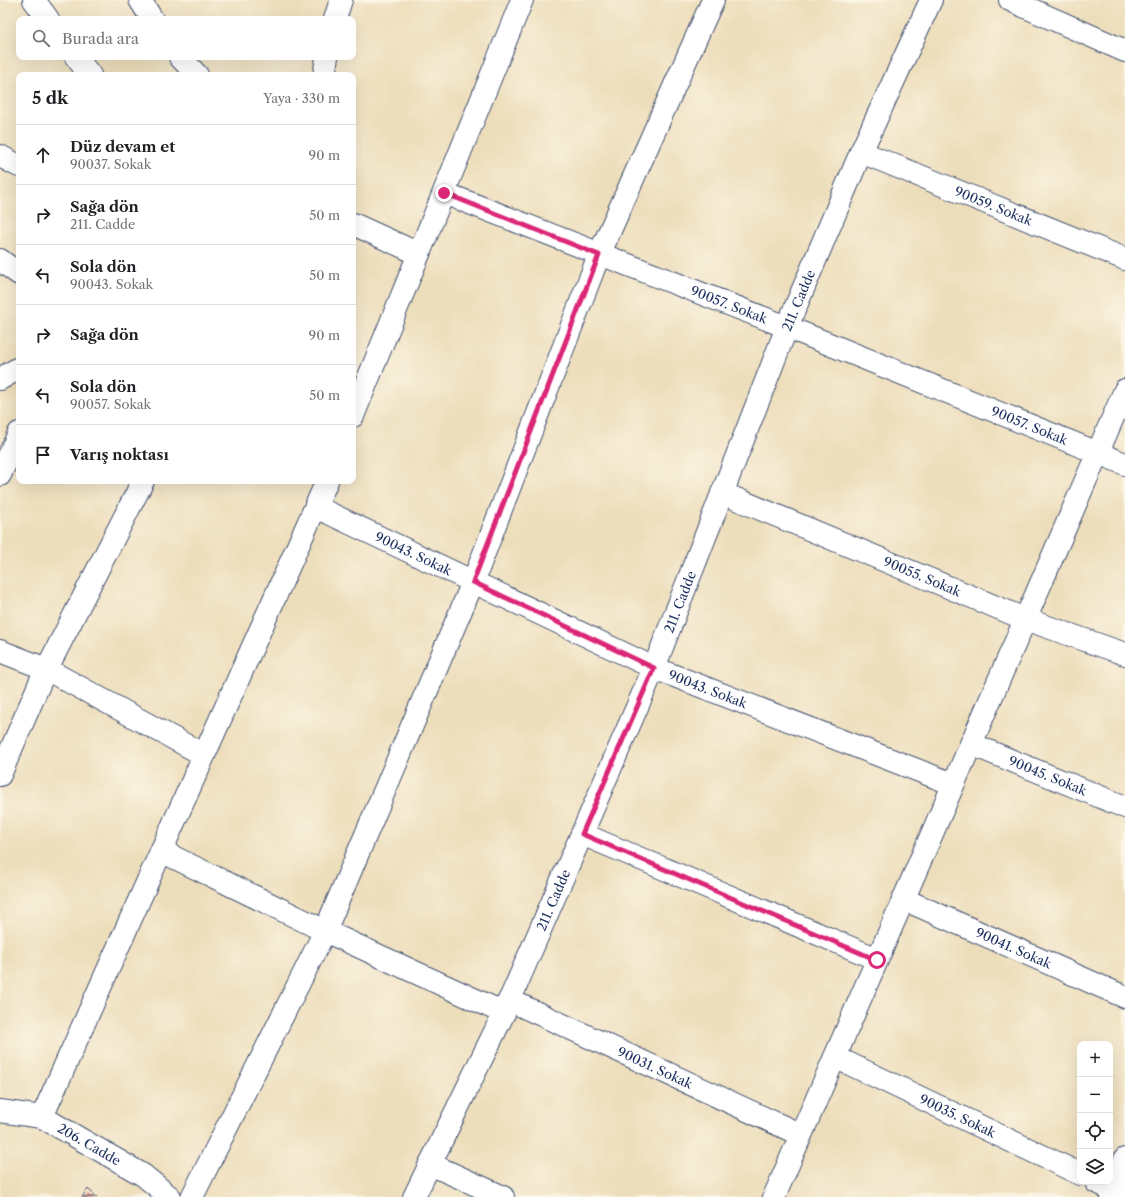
<!DOCTYPE html>
<html lang="tr">
<meta charset="utf-8">
<style>
:root{--surface:#fff;--page:#f2f2f2;--text:#202124;--muted:#757577;--line:#e0e0e0}
body{margin:0;font-family:"Libre Caslon Text",serif;background:var(--page);color:var(--text)}
.controls{position:absolute;right:12px;bottom:12px;display:grid;overflow:hidden;border-radius:8px;box-shadow:0 4px 16px #0002}
.controls button{width:36px;height:36px;display:grid;place-items:center;padding:0;border:0;border-bottom:1px solid var(--line);background:var(--surface);color:var(--text);font:20px sans-serif}
.stop{position:absolute;width:12px;height:12px;margin:-9px;border:3px solid #db2777;border-radius:50%;background:#fff}
.stop.end{background:#db2777;border-color:#fff;box-shadow:0 1px 4px #0008}
.list{margin:0;padding:0;list-style:none}
h2{display:flex;justify-content:space-between;align-items:center;height:52px;margin:0;padding:0 16px;font-size:17px}
h2 small{font-size:13px;font-weight:400;color:var(--muted)}
.list li{display:grid;grid-template-columns:26px 1fr auto;gap:12px;align-items:center;box-sizing:border-box;height:60px;padding:0 16px;border-top:1px solid var(--line)}
.list b{display:block;font-size:15px;white-space:nowrap}
.list p{margin:0;font-size:13px;white-space:nowrap;color:var(--muted)}
.list em{font-size:13px;font-style:normal;color:var(--muted)}
.icon{flex:none;width:22px;height:22px;fill:none;stroke:currentColor;stroke-width:2;stroke-linecap:round;stroke-linejoin:round}
.map{position:relative;flex:none;width:1125px;height:1197px;overflow:hidden}
.search{position:absolute;background:var(--surface);box-shadow:0 4px 16px #0002;left:16px;top:16px;width:340px;height:44px;display:flex;align-items:center;gap:10px;box-sizing:border-box;padding:0 14px;border-radius:8px;color:var(--muted);font-size:15px}
.panel{position:absolute;background:var(--surface);box-shadow:0 4px 16px #0002;left:16px;top:72px;width:340px;height:412px;border-radius:8px}
.map>svg:first-child{display:block}
.building{fill:#e68f7d}
.lines{fill:none;stroke-linecap:round;stroke-linejoin:round}
.minor-casing{stroke:#3a496c;stroke-width:24}
.minor{stroke:#fff;stroke-width:22}
.route{stroke:#db2777;stroke-width:5}
.labels{text-anchor:middle;dominant-baseline:central;stroke-width:3;stroke-linejoin:round;paint-order:stroke}
.street-label{font-size:13px;fill:#1b2f5e;stroke:#fcf5e5}
</style>
<div class="map">
<svg width="1125" height="1197" viewBox="0 0 1125 1197">
<rect width="100%" height="100%" fill="#fcf5e5"/>
<filter id="ink" filterUnits="userSpaceOnUse"><feTurbulence type="fractalNoise" baseFrequency=".025" numOctaves="2"/><feDisplacementMap in="SourceGraphic" scale="8" xChannelSelector="R" yChannelSelector="G"/><feConvolveMatrix kernelMatrix="1 2 1 2 8 2 1 2 1" color-interpolation-filters="sRGB"/></filter>
<filter id="wash" filterUnits="userSpaceOnUse"><feTurbulence type="fractalNoise" baseFrequency=".012" numOctaves="4" result="noise"/><feDisplacementMap in="SourceGraphic" scale="16" xChannelSelector="R" yChannelSelector="G"/><feGaussianBlur stdDeviation="0.9" result="paint"/><feColorMatrix in="noise" values="0 0 0 0 0 0 0 0 0 0 0 0 0 0 0 0 0 1.4 0 .05"/><feComposite in="paint" operator="in"/></filter>
<g filter="url(#wash)">
<rect width="100%" height="100%" fill="#eddebb"/>
<g id="blocks">
<!-- building -->
<polygon class="building" points="88,1189 97,1197 82,1197"/>
</g>
</g>
<g filter="url(#ink)">
<use href="#blocks" fill-opacity="0" stroke="#3a496c" stroke-width="1"/>
<g class="lines">
<!-- minor casing -->
<g class="minor-casing">
<g id="minor">
<polyline points="34,0 48,19"/>
<polyline points="140,0 152,19"/>
<polyline points="1010,0 1125,51"/>
<polyline points="335,19 341,0"/>
<polyline points="76,57 90,75"/>
<polyline points="180,57 197,75"/>
<polyline points="324,75 327,57"/>
<path id="s1" d="M 861,152 L 1125,259"/>
<polyline points="0,156 19,166"/>
<path id="s2" d="M 444,193 L 787,327 L 1125,464"/>
<polyline points="353,224 419,254"/>
<polyline points="0,260 19,274"/>
<polyline points="0,379 19,368"/>
<polyline points="353,416 522,0"/>
<polyline points="0,475 19,433"/>
<path id="s3" d="M 722,493 L 1025,619 L 1125,654"/>
<path id="s4" d="M 316,507 L 654,668 L 953,784"/>
<polyline points="0,651 46,669 204,755"/>
<path id="s5" d="M 971,744 L 1125,807"/>
<polyline points="0,775 41,680 143,481"/>
<polyline points="582,834 877,959"/>
<polyline points="161,851 325,931 504,1013"/>
<path id="s6" d="M 903,899 L 1125,997"/>
<path id="s7" d="M 509,1000 L 801,1135"/>
<path id="s8" d="M 835,1057 L 1080,1174"/>
<path id="s9" d="M 0,1111 L 42,1117 L 143,1175 L 170,1197"/>
<polyline points="42,1117 327,481"/>
<polyline points="430,1164 503,1197"/>
<polyline points="1096,1182 1125,1195"/>
<polyline points="192,1197 325,931 473,582 599,255 713,0"/>
<path id="s10" d="M 414,1197 L 504,1013 L 654,668 L 787,327 L 861,152 L 931,0"/>
<polyline points="774,1197 1125,390"/>
<polyline points="1111,1197 1125,1159"/>
</g>
</g>
<!-- minor -->
<use href="#minor" class="minor"/>
</g>
</g>
<g class="lines" filter="url(#ink)">
<!-- route -->
<polyline class="route" points="444,193 599,255 473,582 654,668 582,834 877,960"/>
</g>
<g class="labels">
<!-- street labels -->
<g class="street-label">
<text stroke="none"><textPath href="#s1" startOffset="143">90059. Sokak</textPath></text>
<text stroke="none"><textPath href="#s10" startOffset="976">211. Cadde</textPath></text>
<text stroke="none"><textPath href="#s2" startOffset="306">90057. Sokak</textPath></text>
<text stroke="none"><textPath href="#s2" startOffset="630">90057. Sokak</textPath></text>
<text stroke="none"><textPath href="#s4" startOffset="108">90043. Sokak</textPath></text>
<text stroke="none"><textPath href="#s3" startOffset="217">90055. Sokak</textPath></text>
<text stroke="none"><textPath href="#s10" startOffset="652">211. Cadde</textPath></text>
<text stroke="none"><textPath href="#s4" startOffset="432">90043. Sokak</textPath></text>
<text stroke="none"><textPath href="#s5" startOffset="83">90045. Sokak</textPath></text>
<text stroke="none"><textPath href="#s10" startOffset="328">211. Cadde</textPath></text>
<text stroke="none"><textPath href="#s6" startOffset="121">90041. Sokak</textPath></text>
<text stroke="none"><textPath href="#s7" startOffset="161">90031. Sokak</textPath></text>
<text stroke="none"><textPath href="#s8" startOffset="136">90035. Sokak</textPath></text>
<text stroke="none"><textPath href="#s9" startOffset="97">206. Cadde</textPath></text>
</g>
</g>
</svg>
<div class="controls">
<button>+</button>
<button>−</button>
<button><svg class="icon" aria-label="locate" viewBox="0 0 24 24"><circle cx="12" cy="12" r="6"/><path d="M12 2v4M12 18v4M2 12h4M18 12h4"/></svg></button>
<button><svg class="icon" aria-label="layers" viewBox="0 0 24 24"><path d="M12 4l9 5-9 5-9-5zM3 14l9 5 9-5"/></svg></button>
</div>
<div class="stop" style="left:877px;top:960px"></div>
<div class="stop end" style="left:444px;top:193px"></div>
<div class="search"><svg class="icon" aria-label="search" viewBox="0 0 24 24"><circle cx="10" cy="10" r="6"/><path d="M15 15l6 6"/></svg>Burada ara</div>
<section class="panel">
<h2>5 dk<small>Yaya · 330 m</small></h2>
<ul class="list">
<li><svg class="icon" aria-label="ahead" viewBox="0 0 24 24"><path d="M12 20V5M6 11l6-6 6 6"/></svg><div><b>Düz devam et</b><p>90037. Sokak</p></div><em>90 m</em></li>
<li><svg class="icon" aria-label="right" viewBox="0 0 24 24"><path d="M7 20v-9h11M14 6l5 5-5 5"/></svg><div><b>Sağa dön</b><p>211. Cadde</p></div><em>50 m</em></li>
<li><svg class="icon" aria-label="left" viewBox="0 0 24 24"><path d="M17 20v-9H6M10 6l-5 5 5 5"/></svg><div><b>Sola dön</b><p>90043. Sokak</p></div><em>50 m</em></li>
<li><svg class="icon" aria-label="right" viewBox="0 0 24 24"><path d="M7 20v-9h11M14 6l5 5-5 5"/></svg><div><b>Sağa dön</b></div><em>90 m</em></li>
<li><svg class="icon" aria-label="left" viewBox="0 0 24 24"><path d="M17 20v-9H6M10 6l-5 5 5 5"/></svg><div><b>Sola dön</b><p>90057. Sokak</p></div><em>50 m</em></li>
<li><svg class="icon" aria-label="arrive" viewBox="0 0 24 24"><path d="M6 21V4h12l-3 4 3 4H6"/></svg><div><b>Varış noktası</b></div></li>
</ul>
</section>
</div>
